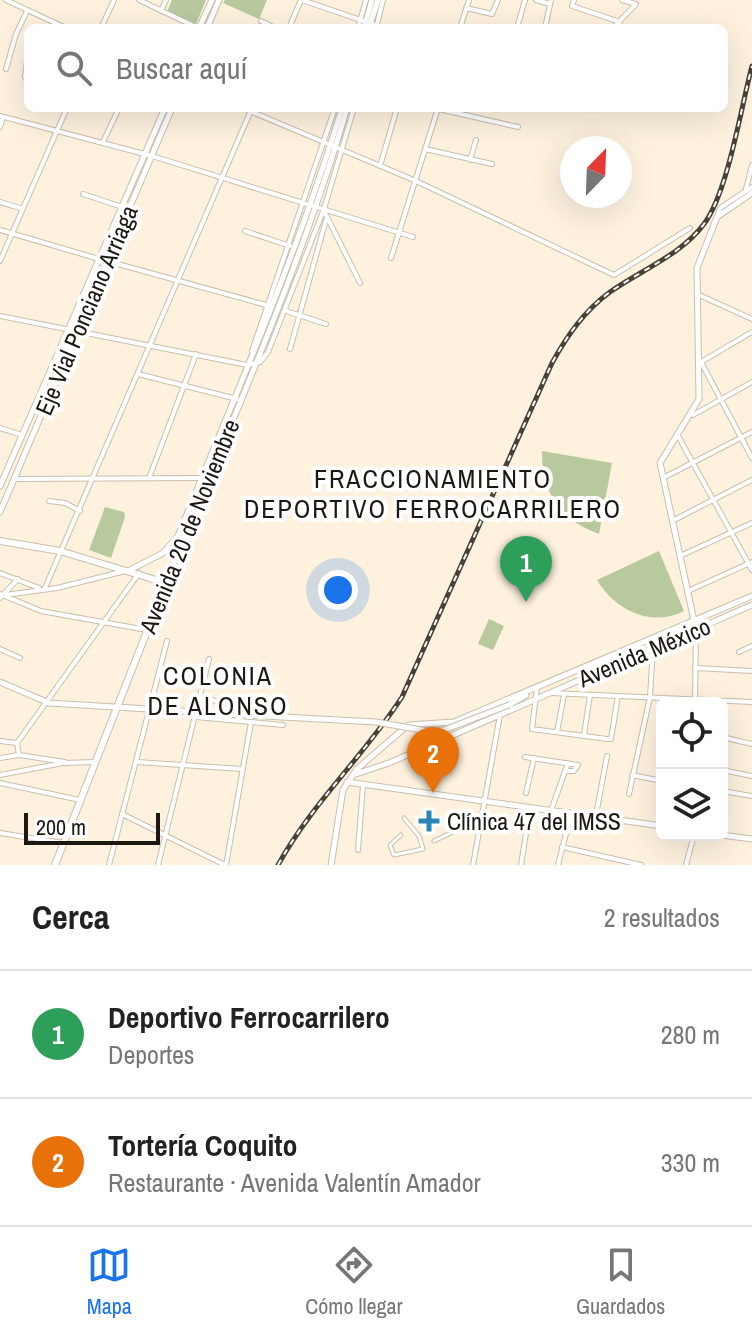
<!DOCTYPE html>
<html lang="es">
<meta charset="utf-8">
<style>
:root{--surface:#fff;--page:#f2f2f2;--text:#222;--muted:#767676;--line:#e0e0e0;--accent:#1a73e8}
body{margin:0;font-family:"Archivo Narrow",sans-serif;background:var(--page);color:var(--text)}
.controls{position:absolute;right:24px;bottom:24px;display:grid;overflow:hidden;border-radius:12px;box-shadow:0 8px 32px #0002}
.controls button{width:72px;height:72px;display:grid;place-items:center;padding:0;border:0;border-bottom:2px solid var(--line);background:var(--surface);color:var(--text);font:40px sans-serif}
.compass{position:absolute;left:560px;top:136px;width:72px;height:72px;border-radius:50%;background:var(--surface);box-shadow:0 8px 32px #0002;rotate:23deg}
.scale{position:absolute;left:24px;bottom:20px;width:136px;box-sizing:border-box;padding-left:8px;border:4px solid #1c1811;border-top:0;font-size:22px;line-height:28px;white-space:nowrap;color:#1c1811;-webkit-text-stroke:6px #fff;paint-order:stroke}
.you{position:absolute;left:338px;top:590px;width:28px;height:28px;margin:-20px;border:6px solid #fff;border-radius:50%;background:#1a73e8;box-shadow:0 0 0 12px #1a73e833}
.badge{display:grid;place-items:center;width:52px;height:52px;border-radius:50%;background:var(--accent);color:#fff;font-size:26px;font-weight:700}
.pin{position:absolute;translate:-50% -66px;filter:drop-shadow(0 2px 4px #0008)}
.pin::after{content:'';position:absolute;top:42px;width:28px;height:24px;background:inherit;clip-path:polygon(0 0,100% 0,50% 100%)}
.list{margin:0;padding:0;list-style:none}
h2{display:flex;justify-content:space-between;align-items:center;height:104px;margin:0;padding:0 32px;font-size:34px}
h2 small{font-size:26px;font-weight:400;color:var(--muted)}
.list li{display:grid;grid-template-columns:52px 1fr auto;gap:24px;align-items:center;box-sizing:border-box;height:128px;padding:0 32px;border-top:2px solid var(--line)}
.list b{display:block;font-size:30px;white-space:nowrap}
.list p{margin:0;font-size:26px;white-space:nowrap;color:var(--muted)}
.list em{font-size:26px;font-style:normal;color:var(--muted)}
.icon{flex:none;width:44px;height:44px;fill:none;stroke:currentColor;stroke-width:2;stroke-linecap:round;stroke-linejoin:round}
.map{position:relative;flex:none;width:752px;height:865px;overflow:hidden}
.search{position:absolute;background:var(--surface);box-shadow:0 8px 32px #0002;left:24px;right:24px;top:24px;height:88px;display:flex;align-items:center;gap:20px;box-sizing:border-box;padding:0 28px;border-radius:12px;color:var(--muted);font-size:30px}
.sheet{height:360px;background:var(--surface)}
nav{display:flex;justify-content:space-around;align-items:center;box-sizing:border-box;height:112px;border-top:2px solid var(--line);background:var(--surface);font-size:22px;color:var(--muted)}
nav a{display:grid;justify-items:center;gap:4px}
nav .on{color:var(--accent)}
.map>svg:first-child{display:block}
.green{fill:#b7c99d}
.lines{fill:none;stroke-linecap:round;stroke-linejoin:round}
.pedestrian-casing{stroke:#c9beac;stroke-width:5}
.minor-casing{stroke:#c9beac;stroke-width:6}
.tertiary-casing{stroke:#c9beac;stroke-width:7}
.secondary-casing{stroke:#c9beac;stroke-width:7}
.primary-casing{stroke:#c9beac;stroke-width:8}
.pedestrian{stroke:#fff;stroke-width:3}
.minor{stroke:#fff;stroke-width:4}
.tertiary{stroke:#fff;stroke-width:5}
.secondary{stroke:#fff;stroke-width:5}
.primary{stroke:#fff;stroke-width:6}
.rail-casing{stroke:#474138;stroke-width:5}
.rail{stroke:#fff;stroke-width:2;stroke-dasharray:6;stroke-linecap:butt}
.tertiary-bridge-casing{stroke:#c9beac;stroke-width:7;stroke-linecap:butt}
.tertiary-bridge{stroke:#fff;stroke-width:5}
.poi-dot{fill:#2b85b2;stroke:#fff;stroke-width:3}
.labels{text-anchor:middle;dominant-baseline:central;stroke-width:8;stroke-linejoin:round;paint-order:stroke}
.street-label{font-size:24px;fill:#1c1811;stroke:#fff}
.poi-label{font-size:24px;fill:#1c1811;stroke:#fff;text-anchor:start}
.neighbourhood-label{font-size:26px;letter-spacing:2px;fill:#1c1811;stroke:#fff}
</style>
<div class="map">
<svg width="752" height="865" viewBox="0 0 752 865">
<rect width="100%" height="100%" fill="#fef2df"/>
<!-- green -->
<g class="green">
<polygon points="172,0 206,0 196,24 167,12"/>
<polygon points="225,0 267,0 259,19 223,3"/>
<path d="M 542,451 L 612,463 L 599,534 C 560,520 541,492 542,451 Z"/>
<polygon points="105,507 124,512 125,517 111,558 89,550"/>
<path d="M 659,551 L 684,611 C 651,628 615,610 597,580 Z"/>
<polygon points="489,619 504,626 493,650 478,644"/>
</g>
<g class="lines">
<!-- pedestrian casing -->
<g class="pedestrian-casing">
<g id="pedestrian">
<polyline points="401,835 390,845 394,855 423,849 419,836 404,818"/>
<polyline points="434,841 459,829"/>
</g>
</g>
<!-- minor casing -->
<g class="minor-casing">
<g id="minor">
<polyline points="6,0 66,28"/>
<polyline points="139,0 198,28"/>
<polyline points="302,0 384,28"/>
<polyline points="536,0 550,4"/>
<polyline points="574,0 572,6 620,22"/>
<polyline points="466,8 492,14 498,0"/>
<polyline points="161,11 166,0"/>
<polyline points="261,21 275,28"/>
<polyline points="614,27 636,4 622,0"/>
<polyline points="101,28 114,0"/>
<polyline points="289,28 301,0"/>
<polyline points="358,28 366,0"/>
<polyline points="376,28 383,0"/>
<polyline points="460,28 469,0"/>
<polyline points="517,28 525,0"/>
<polyline points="545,28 551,0"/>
<polyline points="6,69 16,34 27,11"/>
<polyline points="25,77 28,53"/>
<polyline points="243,108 416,181 614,275 690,228"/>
<polyline points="439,109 518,127"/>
<polyline points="0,116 152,156 413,237"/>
<polyline points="0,127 3,117"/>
<polyline points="103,142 119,108"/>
<polyline points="425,149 492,164"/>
<polyline points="470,160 476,140"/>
<polyline points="380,166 397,108"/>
<polyline points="746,189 752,165"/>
<polyline points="83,194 122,207"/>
<polyline points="0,202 23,209"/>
<polyline points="324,211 360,283"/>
<polyline points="717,217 720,208 752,187"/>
<polyline points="0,230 99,259"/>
<polyline points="245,231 290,246"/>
<polyline points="391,258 438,108"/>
<polyline points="0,261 67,108"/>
<polyline points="107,261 266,305"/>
<polyline points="697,294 752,319"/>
<polyline points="286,311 326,324"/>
<polyline points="0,316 247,365 260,362 268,352 324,209 354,108"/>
<polyline points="752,332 701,362 752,458"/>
<polyline points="290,349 326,220"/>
<polyline points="252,351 335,108"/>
<polyline points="138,374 237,399"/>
<polyline points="693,415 752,382"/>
<polyline points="0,428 22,435"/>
<polyline points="678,436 752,570"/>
<polyline points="149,478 196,354"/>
<polyline points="663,478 752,432"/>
<polyline points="15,479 202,478"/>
<polyline points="49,501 65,503 80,511"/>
<polyline points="672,521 752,480"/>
<polyline points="680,556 752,523"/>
<polyline points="0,573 39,588"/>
<polyline points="45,588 252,108"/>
<polyline points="688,591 752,562"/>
<polyline points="0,594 41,611 147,630"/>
<polyline points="5,595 57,588 125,571"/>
<polyline points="0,598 18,579"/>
<polyline points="0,649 20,658"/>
<polyline points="739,652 752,646"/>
<polyline points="695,668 752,671"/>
<polyline points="537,687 532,729 607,739 611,739 618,696"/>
<polyline points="551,693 752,702"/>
<polyline points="200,698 227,703"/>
<polyline points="695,703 696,630"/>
<polyline points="196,717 283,725"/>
<polyline points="557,732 564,695"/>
<polyline points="584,735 590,695"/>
<polyline points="722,737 752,744"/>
<polyline points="0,741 17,743"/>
<polyline points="19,755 17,743 139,573"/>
<polyline points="525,757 578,765 574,771 565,771"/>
<polyline points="0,758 19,755 65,762"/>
<polyline points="137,762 242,769"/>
<polyline points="722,770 752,776"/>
<polyline points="0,775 63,763 96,762"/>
<polyline points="632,775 662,781"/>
<polyline points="0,783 80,800"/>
<polyline points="722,791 752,796"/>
<polyline points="526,793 534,758"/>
<polyline points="629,794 650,697 653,648"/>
<polyline points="552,808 568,763"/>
<polyline points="122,814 225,865"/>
<polyline points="596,815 607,756"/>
<polyline points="0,833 63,843"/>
<polyline points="562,847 641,865"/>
<polyline points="358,850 363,785"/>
<polyline points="109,865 167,641"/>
<polyline points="158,865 209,659"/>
<polyline points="226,865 251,722"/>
<polyline points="473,865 500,715"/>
<polyline points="521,865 530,808"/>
<polyline points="558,865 571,814"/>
<polyline points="686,865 694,835"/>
</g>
</g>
<!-- tertiary casing -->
<g class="tertiary-casing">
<g id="tertiary">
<polyline points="696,630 660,463 699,399 697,268 717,217 752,193"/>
<polyline points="0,682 49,703 282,717"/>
<polyline points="509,705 526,695"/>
<polyline points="353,775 389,763 752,605"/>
<polyline points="347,782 662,826"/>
<polyline points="721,835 752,839"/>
<polyline points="331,865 343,790 357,769 408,725 454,722 752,596"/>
</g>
</g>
<!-- secondary casing -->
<g class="secondary-casing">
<g id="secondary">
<polyline points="199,28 212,0"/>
<polyline points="207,28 219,0"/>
<polyline points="364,28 372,0"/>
<polyline points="369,28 378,0"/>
<polyline points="0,486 165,108"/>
<polyline points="0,512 172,108"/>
<path d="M 130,570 L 163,553 L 178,536 C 236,394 297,255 342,108"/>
<path d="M 166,583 C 229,426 300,271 347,108"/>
</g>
</g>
<!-- primary casing -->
<g class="primary-casing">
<polyline id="primary" points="0,541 60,551 166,583 55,865"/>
</g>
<!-- pedestrian -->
<use href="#pedestrian" class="pedestrian"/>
<!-- minor -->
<use href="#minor" class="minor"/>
<!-- tertiary -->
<use href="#tertiary" class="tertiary"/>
<!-- secondary -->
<use href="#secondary" class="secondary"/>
<!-- primary -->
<use href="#primary" class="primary"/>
<!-- rail casing -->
<g class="rail-casing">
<path id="rail" d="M 278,865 C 312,803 364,756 402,697 L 552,363 C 567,336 584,311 610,292 C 641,270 681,255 704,224 C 728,192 741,107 752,66"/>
</g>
<!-- rail -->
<use href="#rail" class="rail"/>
<!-- tertiary-bridge casing -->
<g class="tertiary-bridge-casing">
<polyline id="tertiary-bridge" points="282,717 376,722 427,731 444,730 509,705"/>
</g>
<!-- tertiary-bridge -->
<use href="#tertiary-bridge" class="tertiary-bridge"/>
</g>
<!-- markers -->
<path class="poi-dot" d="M425 809h8v8h8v8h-8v8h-8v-8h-8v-8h8z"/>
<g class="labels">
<!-- street labels -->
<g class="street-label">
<text transform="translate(86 310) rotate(-67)">Eje Vial Ponciano Arriaga</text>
<text transform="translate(189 526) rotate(-68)">Avenida 20 de Noviembre</text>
<text transform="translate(644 652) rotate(-23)">Avenida México</text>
</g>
<!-- poi labels -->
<g class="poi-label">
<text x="447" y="821">Clínica 47 del IMSS</text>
</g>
<!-- neighbourhood labels -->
<g class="neighbourhood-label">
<text x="433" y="478">FRACCIONAMIENTO<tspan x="433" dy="30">DEPORTIVO FERROCARRILERO</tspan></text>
<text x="218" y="675">COLONIA<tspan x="218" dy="30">DE ALONSO</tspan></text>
</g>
</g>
</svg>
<div class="controls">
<button><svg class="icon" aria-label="locate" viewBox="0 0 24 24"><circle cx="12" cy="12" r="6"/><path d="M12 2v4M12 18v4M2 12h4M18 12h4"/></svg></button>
<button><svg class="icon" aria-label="layers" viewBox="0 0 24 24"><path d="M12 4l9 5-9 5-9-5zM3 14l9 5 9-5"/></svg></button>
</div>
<svg class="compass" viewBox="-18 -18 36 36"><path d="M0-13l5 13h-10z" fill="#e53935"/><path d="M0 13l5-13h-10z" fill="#767676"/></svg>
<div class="scale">200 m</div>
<div class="you"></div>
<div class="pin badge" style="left:526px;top:602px;background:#2e9e5b">1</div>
<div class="pin badge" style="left:433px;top:793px;background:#e8710a">2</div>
<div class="search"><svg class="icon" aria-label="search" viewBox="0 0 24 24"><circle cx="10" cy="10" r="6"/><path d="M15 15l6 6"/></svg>Buscar aquí</div>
</div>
<section class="sheet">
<h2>Cerca<small>2 resultados</small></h2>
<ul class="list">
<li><span class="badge" style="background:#2e9e5b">1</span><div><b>Deportivo Ferrocarrilero</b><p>Deportes</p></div><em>280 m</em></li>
<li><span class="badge" style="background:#e8710a">2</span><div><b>Tortería Coquito</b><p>Restaurante · Avenida Valentín Amador</p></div><em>330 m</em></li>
</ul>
</section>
<nav>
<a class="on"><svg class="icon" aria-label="map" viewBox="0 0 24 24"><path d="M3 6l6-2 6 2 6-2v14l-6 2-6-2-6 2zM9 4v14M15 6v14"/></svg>Mapa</a>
<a><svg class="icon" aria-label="directions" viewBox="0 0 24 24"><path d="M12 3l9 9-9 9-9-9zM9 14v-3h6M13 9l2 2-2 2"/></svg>Cómo llegar</a>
<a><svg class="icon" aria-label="saved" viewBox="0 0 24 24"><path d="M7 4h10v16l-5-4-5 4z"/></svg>Guardados</a>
</nav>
